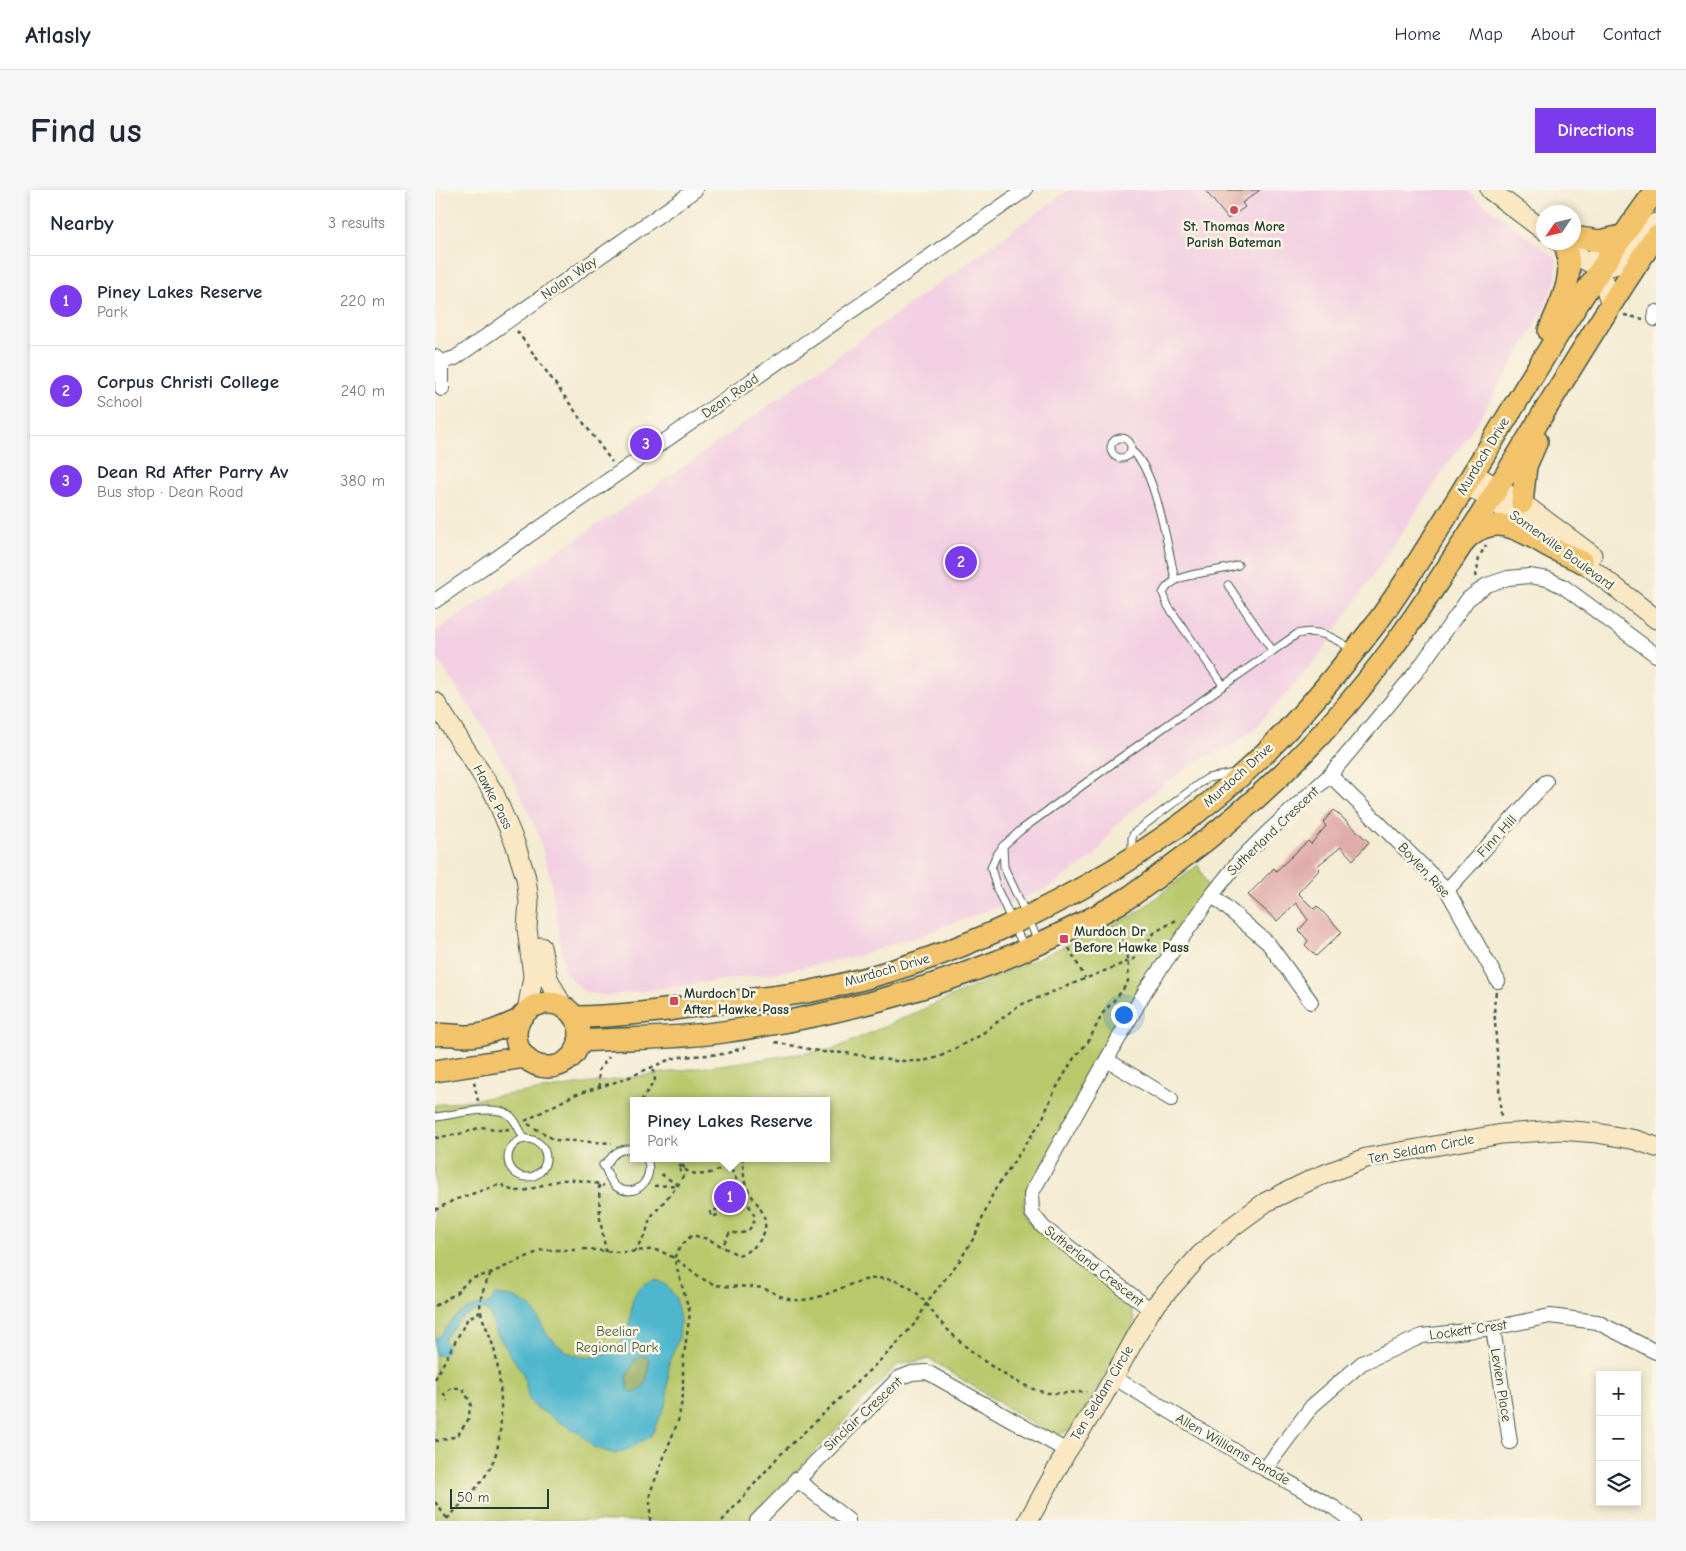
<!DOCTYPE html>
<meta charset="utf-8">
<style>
:root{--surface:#fff;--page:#f6f6f7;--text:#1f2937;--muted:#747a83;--line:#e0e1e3;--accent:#7c3aed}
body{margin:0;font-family:"Comic Neue",sans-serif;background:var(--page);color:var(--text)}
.controls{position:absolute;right:15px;bottom:15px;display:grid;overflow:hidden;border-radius:0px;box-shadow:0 2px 8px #0003}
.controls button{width:45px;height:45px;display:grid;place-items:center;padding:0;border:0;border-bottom:1px solid var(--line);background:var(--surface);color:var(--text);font:25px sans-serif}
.compass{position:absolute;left:1101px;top:15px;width:45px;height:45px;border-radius:50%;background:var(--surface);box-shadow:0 2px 8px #0003;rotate:235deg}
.scale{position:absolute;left:15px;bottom:12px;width:99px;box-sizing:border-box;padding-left:5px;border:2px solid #1f3d34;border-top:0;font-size:14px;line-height:18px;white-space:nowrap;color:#1f3d34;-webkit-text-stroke:4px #fcf5e5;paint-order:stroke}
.you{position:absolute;left:688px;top:824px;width:18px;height:18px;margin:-12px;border:4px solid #fff;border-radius:50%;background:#1a73e8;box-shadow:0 0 0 8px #1a73e833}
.badge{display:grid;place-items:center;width:32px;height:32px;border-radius:50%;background:var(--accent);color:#fff;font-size:16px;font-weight:700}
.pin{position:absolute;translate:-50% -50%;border:2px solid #fff;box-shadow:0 1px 5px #0006}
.popup{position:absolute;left:195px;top:907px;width:200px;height:65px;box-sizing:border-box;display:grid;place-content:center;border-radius:0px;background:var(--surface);filter:drop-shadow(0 1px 4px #0005);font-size:16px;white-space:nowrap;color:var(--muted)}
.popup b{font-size:19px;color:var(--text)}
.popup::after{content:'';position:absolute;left:50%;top:100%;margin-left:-10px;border:10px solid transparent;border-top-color:var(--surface)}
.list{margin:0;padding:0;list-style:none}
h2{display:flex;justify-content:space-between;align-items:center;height:65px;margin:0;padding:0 20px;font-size:21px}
h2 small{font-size:16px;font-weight:400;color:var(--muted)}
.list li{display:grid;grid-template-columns:32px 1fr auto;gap:15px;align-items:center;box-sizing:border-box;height:90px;padding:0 20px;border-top:1px solid var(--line)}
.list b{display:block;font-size:19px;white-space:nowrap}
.list p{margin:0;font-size:16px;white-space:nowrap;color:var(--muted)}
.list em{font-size:16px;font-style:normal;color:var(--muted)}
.icon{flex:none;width:28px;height:28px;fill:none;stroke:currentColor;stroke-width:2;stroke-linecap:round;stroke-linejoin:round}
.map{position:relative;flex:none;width:1221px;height:1331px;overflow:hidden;border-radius:0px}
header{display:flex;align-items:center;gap:30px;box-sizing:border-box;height:70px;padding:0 25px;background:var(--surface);border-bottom:1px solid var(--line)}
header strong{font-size:24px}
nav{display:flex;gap:28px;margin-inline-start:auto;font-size:18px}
.intro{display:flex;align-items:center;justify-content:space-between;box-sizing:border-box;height:120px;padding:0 30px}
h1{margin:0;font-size:35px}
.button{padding:12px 22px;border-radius:0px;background:var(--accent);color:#fff;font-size:18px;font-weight:700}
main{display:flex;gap:30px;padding:0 30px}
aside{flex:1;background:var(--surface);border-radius:0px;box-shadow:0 2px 8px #0003}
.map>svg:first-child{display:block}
.built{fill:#f2cfe2}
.green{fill:#b8c86b;stroke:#6c8250;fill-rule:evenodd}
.forest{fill:#92ac5f;stroke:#58744a}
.water{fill:#4fb7cd;stroke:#377a80;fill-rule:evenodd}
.building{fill:#e0aca9}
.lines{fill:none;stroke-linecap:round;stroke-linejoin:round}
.lane-casing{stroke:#3f574c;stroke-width:9}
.street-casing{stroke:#3f574c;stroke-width:16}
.secondary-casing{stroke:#3f574c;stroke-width:21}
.primary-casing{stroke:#3f574c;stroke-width:24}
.path{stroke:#3f574c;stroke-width:2.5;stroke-dasharray:4 4;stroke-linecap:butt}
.lane{stroke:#fff;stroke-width:7}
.street{stroke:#fff;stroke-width:14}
.secondary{stroke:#fae7c3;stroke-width:19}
.primary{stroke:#f2c36a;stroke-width:21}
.path-bridge{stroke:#3f574c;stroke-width:2.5;stroke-dasharray:4 4;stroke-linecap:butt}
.poi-dot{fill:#d1495b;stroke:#fcf5e5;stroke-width:2}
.labels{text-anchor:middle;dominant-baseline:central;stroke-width:5;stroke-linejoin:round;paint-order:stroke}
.poi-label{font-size:14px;font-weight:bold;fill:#1f3d34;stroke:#fcf5e5;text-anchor:start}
.street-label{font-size:14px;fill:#1f3d34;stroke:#fcf5e5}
.park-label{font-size:14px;fill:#3e593f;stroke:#fcf5e5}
</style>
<header>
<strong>Atlasly</strong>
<nav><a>Home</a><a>Map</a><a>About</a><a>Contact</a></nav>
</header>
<div class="intro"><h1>Find us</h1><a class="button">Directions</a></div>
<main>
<aside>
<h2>Nearby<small>3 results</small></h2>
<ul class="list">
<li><span class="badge">1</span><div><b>Piney Lakes Reserve</b><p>Park</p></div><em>220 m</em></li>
<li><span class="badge">2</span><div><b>Corpus Christi College</b><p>School</p></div><em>240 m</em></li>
<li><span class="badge">3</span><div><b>Dean Rd After Parry Av</b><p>Bus stop · Dean Road</p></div><em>380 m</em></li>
</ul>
</aside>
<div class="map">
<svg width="1221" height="1331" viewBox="0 0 1221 1331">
<rect width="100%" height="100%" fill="#fcf5e5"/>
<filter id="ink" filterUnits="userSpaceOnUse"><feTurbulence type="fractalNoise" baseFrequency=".02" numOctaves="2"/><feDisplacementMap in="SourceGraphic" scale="10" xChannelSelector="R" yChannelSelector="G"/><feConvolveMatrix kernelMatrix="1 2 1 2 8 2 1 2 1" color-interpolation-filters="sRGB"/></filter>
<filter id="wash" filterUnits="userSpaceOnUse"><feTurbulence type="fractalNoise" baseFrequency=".0096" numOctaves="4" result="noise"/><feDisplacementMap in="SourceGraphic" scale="20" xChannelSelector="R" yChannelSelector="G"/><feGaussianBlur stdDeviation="1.12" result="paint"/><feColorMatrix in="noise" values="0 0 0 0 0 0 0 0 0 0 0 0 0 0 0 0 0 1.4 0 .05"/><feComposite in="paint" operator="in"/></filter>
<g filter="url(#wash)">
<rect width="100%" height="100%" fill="#f4ebd3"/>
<!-- built -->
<polygon class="built" points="634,0 1031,0 1122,69 1121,88 1108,122 1049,221 881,470 820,538 795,557 761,571 714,606 678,638 660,666 611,699 484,746 421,766 345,782 171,806 148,801 130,783 115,687 103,643 80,592 51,540 0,466 0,441 213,302"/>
<!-- green -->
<path class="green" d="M 763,675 L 774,699 L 709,788 L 667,868 L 593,1000 C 587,1015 587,1022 597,1036 L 694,1111 L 700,1132 L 640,1237 L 622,1246 L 612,1243 L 495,1169 L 462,1175 L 314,1331 L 0,1331 L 0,915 L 399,859 L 699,725 ZM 199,911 L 391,911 L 391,968 L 199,968 Z"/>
<!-- forest -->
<path class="forest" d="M 208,1166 L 214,1169 C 213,1182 214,1199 198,1203 L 193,1200 L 191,1187 L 202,1167 Z"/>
<!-- water -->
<path class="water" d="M 222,1090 L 231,1095 L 241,1108 L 245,1130 L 244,1148 L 234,1172 L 232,1212 L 216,1246 L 196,1258 L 180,1264 L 158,1257 L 145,1244 L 100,1217 L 94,1210 L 88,1184 L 62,1144 L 54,1122 L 44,1119 L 26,1128 L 9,1149 C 13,1155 14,1160 8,1165 L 0,1165 L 0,1148 L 5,1147 C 16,1127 32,1115 55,1114 L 60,1105 C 73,1106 84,1107 95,1117 C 102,1123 106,1134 111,1142 C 129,1167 158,1177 183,1155 C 208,1133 181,1098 222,1090 ZM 208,1166 L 214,1169 C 213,1182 214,1199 198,1203 L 193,1200 L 191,1186 L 202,1168 Z"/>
<g id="blocks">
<!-- building -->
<g class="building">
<polygon points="770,0 825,0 807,13 810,17 793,29"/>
<polygon points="899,620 934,652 918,670 906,657 882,676 885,679 863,703 879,719 882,716 907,742 881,766 870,755 873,751 864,740 873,730 861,713 842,731 813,705 839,678 841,681 873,651 876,654 891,636 888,632"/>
</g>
</g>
</g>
<g filter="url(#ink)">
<use href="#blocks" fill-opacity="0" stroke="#3f574c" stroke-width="1"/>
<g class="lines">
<!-- lane casing -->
<g class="lane-casing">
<g id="lane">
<circle cx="686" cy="258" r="10"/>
<path d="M 696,261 C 720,275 733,360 740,389"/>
<polyline points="793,395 837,460"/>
<path d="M 788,495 L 733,416 L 728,403 C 739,380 781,384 803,375"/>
<polyline points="568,656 569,677 603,750"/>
<polyline points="697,663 697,648 699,643 765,593 773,588 799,583"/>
<path d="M 590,759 L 562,699 L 556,678 L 560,668 L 568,656 L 586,640 L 674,576 L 862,444 C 884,438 899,448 918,460"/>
<path d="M 0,927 C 18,925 55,915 71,923 C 80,927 85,941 89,949"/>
<circle cx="92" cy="968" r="19"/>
<path d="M 174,970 L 168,975 C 174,983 174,993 183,998 C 203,1009 221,986 211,968"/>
<path d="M 173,973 C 178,962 187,958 199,959"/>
</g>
</g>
<!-- street casing -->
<g class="street-casing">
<g id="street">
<polyline points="1220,129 1221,122"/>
<polyline points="0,167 7,172 20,168 260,0"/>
<polyline points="7,199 7,172"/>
<polyline points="0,411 590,0"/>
<polyline points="895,585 1012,700 1063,791"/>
<polyline points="1012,700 1111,592"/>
<polyline points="777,705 833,753 876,812"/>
<polyline points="672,870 736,909"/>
<polyline points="716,1120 608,1037 597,1023 596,1004 712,798 777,705 804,671 833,642 895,585 982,481 1033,409 1052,395 1073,388 1094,386 1113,389 1129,397 1221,465"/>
<polyline points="1058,1138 1075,1252"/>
<polyline points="678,1187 830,1279 898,1317 917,1331"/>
<polyline points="830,1279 877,1216 927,1173 987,1146 1058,1138 1115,1126 1162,1132 1221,1162"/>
<polyline points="361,1289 413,1330"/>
<polyline points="322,1331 464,1188 477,1183 492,1182 632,1261"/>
</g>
</g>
<!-- secondary casing -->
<g class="secondary-casing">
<g id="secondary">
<polyline points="1055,0 1108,40"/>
<path d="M 1125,52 C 1148,70 1170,91 1196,63 C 1204,53 1211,42 1221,33"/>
<polyline points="1161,67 1175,112"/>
<polyline points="1038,283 1087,313 1157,365"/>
<polyline points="1031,294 1110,345"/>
<polyline points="1135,362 1221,429"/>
<polyline points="0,512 59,603 80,653 91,688 94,712 92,738 98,786 92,821"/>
<polyline points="106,757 113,788 128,817"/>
<polyline points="593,1331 632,1261 667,1208 716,1120 765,1065 797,1037 831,1012 880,988 931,968 1067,944 1125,940 1162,943 1201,950 1221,957"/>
</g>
</g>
<!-- primary casing -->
<g class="primary-casing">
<g id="primary">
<polyline points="1138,47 1165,51 1187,46"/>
<path d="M 1114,141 C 1126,111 1140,90 1131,57"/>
<polyline points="1087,313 1091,276 1102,251"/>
<path d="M 1031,349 C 1061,321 1086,341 1115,357 C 1126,363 1137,367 1147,372"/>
<circle cx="113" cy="845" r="32"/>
<path d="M 139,827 C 185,827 231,820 276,814 C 310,810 344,807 377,801 C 537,769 718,675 833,560 C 874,519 911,473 946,427 C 984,374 1017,317 1051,262 C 1105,173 1159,84 1221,0"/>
<path d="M 0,845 C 11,843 21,846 31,846 C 50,846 68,837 84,830"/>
<path d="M 144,851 C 192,848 240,849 288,842 C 427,822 565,782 688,711 C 708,699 727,683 746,669 C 828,609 898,539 958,457 C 1053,325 1129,180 1221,46"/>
<polyline points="0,881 90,867"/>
</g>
</g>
<!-- path -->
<g class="path">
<polyline points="1189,125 1208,129"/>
<polyline points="82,141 177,272"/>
<polyline points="1041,387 1044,367 1051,355"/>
<polyline points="634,758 650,788"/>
<polyline points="1061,802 1059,815 1066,929"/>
<polyline points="340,852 388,862 411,863 460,871 488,871 504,867 544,846 583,816 699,769 720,742 743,729"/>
<polyline points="39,892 43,911"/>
<polyline points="165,897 163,881 174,867"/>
<polyline points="206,911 220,890 218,877"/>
<polyline points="199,930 199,941"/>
<polyline points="90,931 139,905 190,889 231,871 243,867 290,864 313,856"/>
<polyline points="93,934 120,950 177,953"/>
<polyline points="0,948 29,943 46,937 66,940 74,939"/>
<path d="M 239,968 C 250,987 272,989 289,976"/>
<polyline points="243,968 250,979"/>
<path d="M 285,968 L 295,977 L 320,1027 C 317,1041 309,1046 295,1042 L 287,1057"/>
<polyline points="164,995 165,1029 171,1062"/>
<polyline points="219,996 243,995 223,982"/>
<polyline points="305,1016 314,1016"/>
<path d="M 0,1020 L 19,1010 L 66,994 C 85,1010 102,994 122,991 C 134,988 157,991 169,996"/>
<path d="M 148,1059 C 162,1060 175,1062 189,1062 C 199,1062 211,1059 220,1060 C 239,1064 252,1079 268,1089 C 286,1101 307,1094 327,1098 C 338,1101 347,1109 359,1110 C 397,1113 427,1074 468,1094 C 485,1102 492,1115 502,1128 C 524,1155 580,1199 614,1203 C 627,1204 640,1202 652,1202"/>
<polyline points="199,1062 211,1043 215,1028 243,995 248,986 243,976"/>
<polyline points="0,1116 21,1103 35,1089 56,1083 107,1060 141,1060"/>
<polyline points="0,1189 33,1128 45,1122"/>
<polyline points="0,1250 3,1251 22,1246 33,1230 36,1213 27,1198 16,1198 9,1204 12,1211"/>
<polyline points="0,1312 14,1331"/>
<path d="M 12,1329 C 27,1313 46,1296 56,1276 C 71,1247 67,1190 59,1159 C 48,1122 36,1122 56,1083"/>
<path d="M 215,1331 L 215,1303 L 243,1231 L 248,1205 L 248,1172 L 255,1123 L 239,1068 L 245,1057 L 257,1045 L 273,1049 L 303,1065 C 318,1061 335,1046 329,1027 C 326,1016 316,1007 311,996 C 308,988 309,977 307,968"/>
<polyline points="287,1331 343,1267 456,1160 483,1130 492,1112 525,1070 540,1046 559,1001 607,930 619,902 639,868 653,852 668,823 687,801 693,791 694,771 686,747 679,735"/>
</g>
<!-- lane -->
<use href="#lane" class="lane"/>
<!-- street -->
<use href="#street" class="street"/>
<!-- secondary -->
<use href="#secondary" class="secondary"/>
<!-- primary -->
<use href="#primary" class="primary"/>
<!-- path-bridge -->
<g class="path-bridge">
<polyline points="289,976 293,968"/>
<polyline points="305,1016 277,1027 275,1022 317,1007"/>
</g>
</g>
</g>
<!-- markers -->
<g class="poi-dot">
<circle cx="799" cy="20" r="5"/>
<rect x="624" y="744" width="10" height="10" rx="2.5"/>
<rect x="234" y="806" width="10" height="10" rx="2.5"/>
</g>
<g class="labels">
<!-- poi labels -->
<g class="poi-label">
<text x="799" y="36" text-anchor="middle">St. Thomas More<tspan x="799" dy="16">Parish Bateman</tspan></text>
<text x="639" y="741">Murdoch Dr<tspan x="639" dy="16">Before Hawke Pass</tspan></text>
<text x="249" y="803">Murdoch Dr<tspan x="249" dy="16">After Hawke Pass</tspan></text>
</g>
<!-- street labels -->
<g class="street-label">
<text transform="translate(134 88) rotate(-35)">Nolan Way</text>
<text transform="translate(295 206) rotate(-35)">Dean Road</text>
<text transform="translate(1048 266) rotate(-59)">Murdoch Drive</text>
<text transform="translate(1127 360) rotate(36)">Somerville Boulevard</text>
<text transform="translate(803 585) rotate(-42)">Murdoch Drive</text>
<text transform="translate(58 607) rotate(63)">Hawke Pass</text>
<text transform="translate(838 641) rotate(-44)">Sutherland Crescent</text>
<text transform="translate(1062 646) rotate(-48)">Finn Hill</text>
<text transform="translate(989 680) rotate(47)">Boylen Rise</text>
<text transform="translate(452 780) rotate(-16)">Murdoch Drive</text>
<text transform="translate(986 959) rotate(-11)">Ten Seldam Circle</text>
<text transform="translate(659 1076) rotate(38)">Sutherland Crescent</text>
<text transform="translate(1033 1140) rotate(-8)">Lockett Crest</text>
<text transform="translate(1066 1195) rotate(81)">Levien Place</text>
<text transform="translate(667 1203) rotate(-59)">Ten Seldam Circle</text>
<text transform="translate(428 1224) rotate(-43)">Sinclair Crescent</text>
<text transform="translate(798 1259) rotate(30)">Allen Williams Parade</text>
</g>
<!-- park labels -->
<g class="park-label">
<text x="182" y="1141">Beeliar<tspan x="182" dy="16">Regional Park</tspan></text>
</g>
</g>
</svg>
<div class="controls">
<button>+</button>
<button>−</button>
<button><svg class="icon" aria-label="layers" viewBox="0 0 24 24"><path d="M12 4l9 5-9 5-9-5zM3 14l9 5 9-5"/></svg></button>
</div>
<svg class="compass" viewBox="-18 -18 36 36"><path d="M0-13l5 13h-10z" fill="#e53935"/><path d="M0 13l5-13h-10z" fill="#747a83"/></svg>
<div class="scale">50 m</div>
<div class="you"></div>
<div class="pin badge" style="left:295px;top:1007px">1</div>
<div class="popup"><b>Piney Lakes Reserve</b>Park</div>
<div class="pin badge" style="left:526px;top:372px">2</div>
<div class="pin badge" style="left:211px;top:254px">3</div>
</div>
</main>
